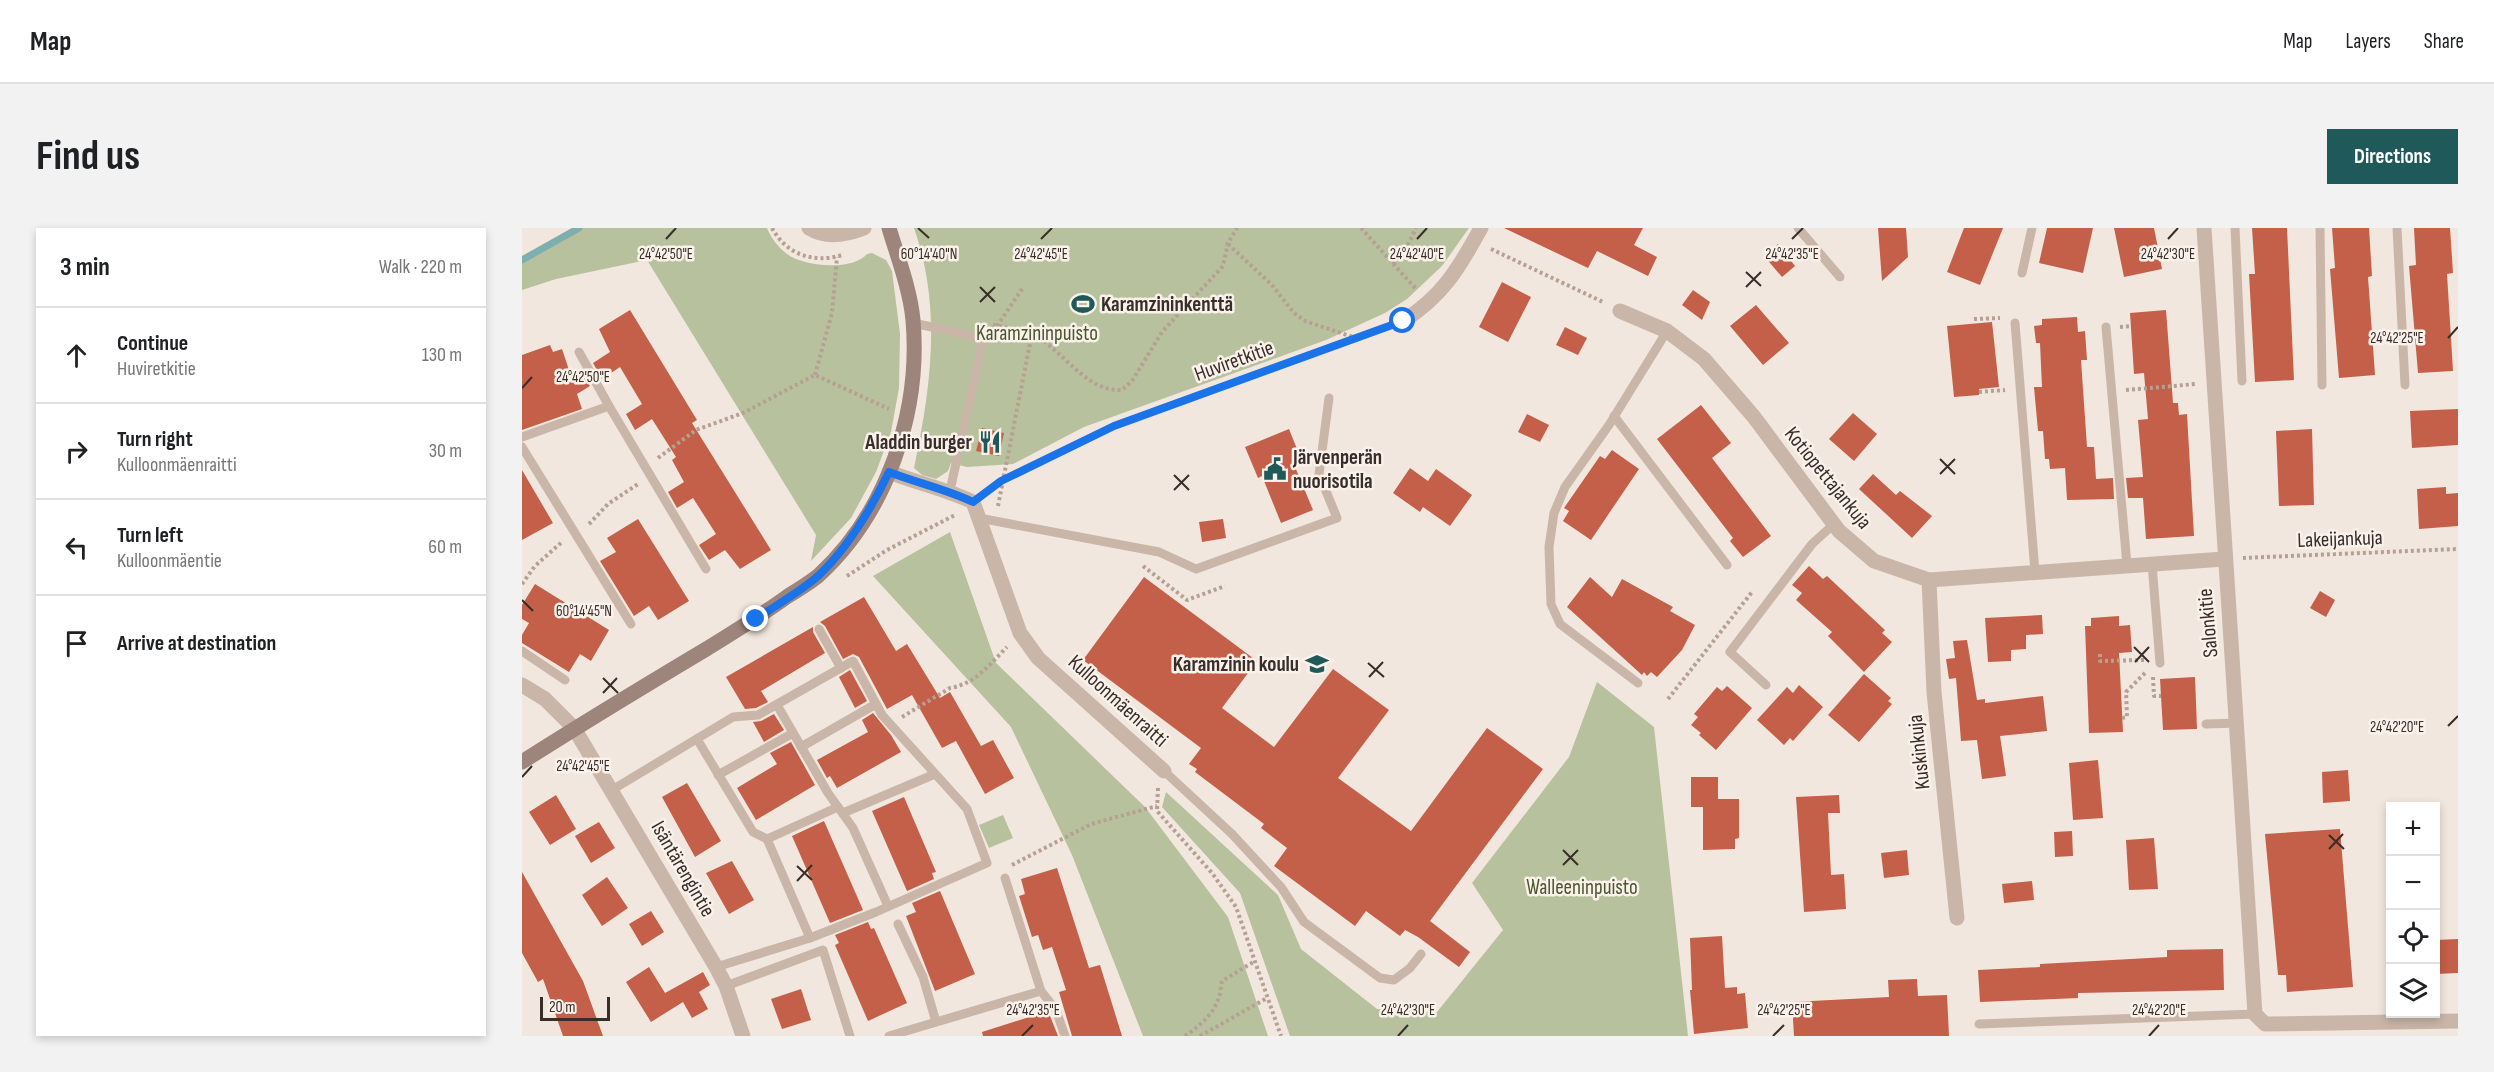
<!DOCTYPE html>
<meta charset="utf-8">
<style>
:root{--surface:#fff;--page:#f2f2f2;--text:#202124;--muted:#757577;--line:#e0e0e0;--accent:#1f5959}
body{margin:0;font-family:"Sofia Sans Condensed",sans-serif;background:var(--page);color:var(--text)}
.controls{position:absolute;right:18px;bottom:18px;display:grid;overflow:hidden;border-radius:0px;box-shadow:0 3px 9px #0003}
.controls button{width:54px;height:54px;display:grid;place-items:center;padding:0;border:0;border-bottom:2px solid var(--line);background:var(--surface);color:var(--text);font:30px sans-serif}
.scale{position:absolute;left:18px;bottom:15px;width:70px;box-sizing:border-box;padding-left:6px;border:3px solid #382d29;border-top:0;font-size:16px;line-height:21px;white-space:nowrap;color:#382d29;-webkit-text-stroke:4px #faf1ea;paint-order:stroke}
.stop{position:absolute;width:18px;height:18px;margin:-14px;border:4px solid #1a73e8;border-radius:50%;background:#fff}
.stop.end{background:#1a73e8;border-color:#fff;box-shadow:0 2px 6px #0008}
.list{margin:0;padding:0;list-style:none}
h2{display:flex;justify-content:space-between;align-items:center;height:78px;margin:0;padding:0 24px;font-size:26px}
h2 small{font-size:20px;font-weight:400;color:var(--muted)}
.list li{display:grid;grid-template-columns:39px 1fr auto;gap:18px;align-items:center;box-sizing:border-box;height:96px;padding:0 24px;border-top:2px solid var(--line)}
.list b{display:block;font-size:22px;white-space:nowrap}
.list p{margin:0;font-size:20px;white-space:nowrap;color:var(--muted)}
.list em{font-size:20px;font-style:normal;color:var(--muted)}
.icon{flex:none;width:33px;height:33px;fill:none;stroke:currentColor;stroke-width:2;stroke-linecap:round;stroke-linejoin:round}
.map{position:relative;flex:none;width:1936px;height:808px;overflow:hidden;border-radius:0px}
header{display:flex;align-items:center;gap:36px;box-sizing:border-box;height:84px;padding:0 30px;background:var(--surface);border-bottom:2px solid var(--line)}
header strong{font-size:28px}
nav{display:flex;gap:33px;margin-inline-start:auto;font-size:21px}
.intro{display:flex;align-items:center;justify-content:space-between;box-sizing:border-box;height:144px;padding:0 36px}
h1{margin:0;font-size:42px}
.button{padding:15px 27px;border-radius:0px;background:var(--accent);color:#fff;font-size:21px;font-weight:700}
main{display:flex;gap:36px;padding:0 36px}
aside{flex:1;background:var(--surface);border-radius:0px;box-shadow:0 3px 9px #0003}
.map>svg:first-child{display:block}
.green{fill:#b8c19d}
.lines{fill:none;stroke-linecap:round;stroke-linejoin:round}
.stream{stroke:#7dafae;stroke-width:7}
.building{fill:#c45f49}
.path{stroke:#b6a093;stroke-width:4;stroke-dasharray:3 3;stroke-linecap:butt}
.lane{stroke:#cab6a9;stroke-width:9}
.street{stroke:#cab6a9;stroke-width:15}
.secondary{stroke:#9e857b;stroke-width:15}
.route{stroke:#1a73e8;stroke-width:8}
.ticks{fill:none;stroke:#382d29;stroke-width:2}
.labels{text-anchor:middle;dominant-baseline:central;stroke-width:5;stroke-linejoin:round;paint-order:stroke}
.poi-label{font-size:21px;font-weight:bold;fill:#382d29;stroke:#faf1ea;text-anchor:start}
.park-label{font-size:21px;fill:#49562d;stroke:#faf1ea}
.street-label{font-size:21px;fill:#382d29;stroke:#faf1ea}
.ticks-label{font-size:15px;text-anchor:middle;fill:#382d29;stroke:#faf1ea;stroke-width:5;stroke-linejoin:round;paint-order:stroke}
</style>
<header>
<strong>Map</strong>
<nav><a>Map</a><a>Layers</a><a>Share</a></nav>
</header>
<div class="intro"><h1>Find us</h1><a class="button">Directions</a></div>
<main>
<aside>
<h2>3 min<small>Walk · 220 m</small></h2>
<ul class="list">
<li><svg class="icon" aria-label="ahead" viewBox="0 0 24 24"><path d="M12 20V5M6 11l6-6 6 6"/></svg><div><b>Continue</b><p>Huviretkitie</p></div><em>130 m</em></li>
<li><svg class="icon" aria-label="right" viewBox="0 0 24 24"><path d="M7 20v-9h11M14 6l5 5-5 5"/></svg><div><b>Turn right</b><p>Kulloonmäenraitti</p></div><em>30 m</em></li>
<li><svg class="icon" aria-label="left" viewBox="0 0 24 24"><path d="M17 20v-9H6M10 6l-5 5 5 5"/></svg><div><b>Turn left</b><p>Kulloonmäentie</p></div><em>60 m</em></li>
<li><svg class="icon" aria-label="arrive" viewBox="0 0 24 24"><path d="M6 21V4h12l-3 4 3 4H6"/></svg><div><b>Arrive at destination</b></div></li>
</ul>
</aside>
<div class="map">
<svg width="1936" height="808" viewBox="0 0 1936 808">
<rect width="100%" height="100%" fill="#f2e7de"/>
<!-- green -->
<g class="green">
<path d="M 57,0 L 245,0 C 249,10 256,19 265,26 C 282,39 331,43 345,26 L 350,25 L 364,32 L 370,43 L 378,106 L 377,160 L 369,204 L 354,244 L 329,290 L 289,333 L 294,307 L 125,32 L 34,51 L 0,62 L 0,32 Z"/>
<path d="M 392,0 L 947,0 L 920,38 L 885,71 L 863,85 L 804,112 L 562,199 L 491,236 L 445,239 L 429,235 L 426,243 L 414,251 L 400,247 L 392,240 C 409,159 420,80 392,0 Z"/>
<polygon points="428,304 474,435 623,579 706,689 746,808 621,808 550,627 489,499 351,348"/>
<polygon points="1075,454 1132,499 1166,808 768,808 718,665 640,579 644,564 756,667 779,721 855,781 915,784 981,702 950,655 1047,529"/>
<polygon points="481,587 491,610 467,620 457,597"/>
</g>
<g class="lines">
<!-- stream -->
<polyline class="stream" points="0,32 57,0"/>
</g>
<!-- building -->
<g class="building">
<polygon points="982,0 1121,0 1112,17 1135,29 1126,48 1075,23 1066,40"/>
<polygon points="1356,0 1384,0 1386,29 1360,53"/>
<polygon points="1442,0 1481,0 1458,57 1425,44"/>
<polygon points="1525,0 1571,0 1561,45 1517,35"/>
<polygon points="1592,0 1632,0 1640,41 1602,49"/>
<polygon points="1730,0 1765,0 1772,152 1733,154 1727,46 1733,46"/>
<polygon points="1810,0 1847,0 1850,48 1846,49 1853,147 1817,150 1808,41 1813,40"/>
<polygon points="1892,0 1928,0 1931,45 1925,46 1931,143 1896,145 1887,38 1894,37"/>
<polygon points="1256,16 1273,38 1260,49 1242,28"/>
<polygon points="980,54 1009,69 986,114 957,99"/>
<polygon points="1171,62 1188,74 1180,92 1160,77"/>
<polygon points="1234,77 1267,115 1241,137 1208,98"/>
<polygon points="108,82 175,192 170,195 249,322 218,341 203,322 187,332 177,317 194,306 171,270 155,280 146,264 162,254 150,232 154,229 130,191 113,202 104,186 120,176 98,139 80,151 71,135 88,124 77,101"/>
<polygon points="1644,82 1651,175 1656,175 1657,187 1665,186 1672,308 1624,311 1621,270 1606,270 1604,250 1621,249 1616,192 1626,191 1622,145 1612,146 1608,85"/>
<polygon points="1555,89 1556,104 1563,103 1565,132 1559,132 1565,219 1572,219 1574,251 1591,250 1592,271 1545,272 1543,240 1528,241 1527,231 1523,231 1521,203 1516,203 1512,159 1520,159 1518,115 1514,115 1512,98 1520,97 1520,91"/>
<polygon points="1470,94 1477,159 1457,161 1457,167 1432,169 1425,98"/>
<polygon points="1043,99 1065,110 1056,127 1034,117"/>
<polygon points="28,117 31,124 40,121 49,148 59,142 68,158 55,166 60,181 0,202 0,127"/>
<polygon points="1179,177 1209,215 1190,230 1249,308 1221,329 1208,313 1211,310 1135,211"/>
<polygon points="1936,181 1936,217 1890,220 1888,183"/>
<polygon points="1331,185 1355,206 1332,233 1307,211"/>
<polygon points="1005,186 1027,197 1018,214 996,204"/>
<polygon points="460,200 482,205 477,228 454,223"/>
<polygon points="767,201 779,231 771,234 791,282 759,295 740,248 736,250 723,219"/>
<polygon points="1790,201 1792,277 1757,278 1754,203"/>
<polygon points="1090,222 1117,241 1069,312 1041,293 1047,283 1042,280 1078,228 1083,231"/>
<polygon points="888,240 906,253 914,241 950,267 928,298 901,279 898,284 871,265"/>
<polygon points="0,242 31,295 0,312"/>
<polygon points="1351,246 1374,267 1378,263 1410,288 1390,310 1337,261"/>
<polygon points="1924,259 1924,266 1936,265 1936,298 1897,301 1895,261"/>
<polygon points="116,291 167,373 136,392 127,378 112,388 78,333 94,324 85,310"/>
<polygon points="701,291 704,310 680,314 677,294"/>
<polygon points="1287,338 1301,351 1305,348 1363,402 1360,405 1370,414 1342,444 1306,408 1310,404 1274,372 1280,365 1270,357"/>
<polygon points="622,349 735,433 700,480 752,519 811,441 867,482 816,550 889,603 965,500 1021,541 908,693 948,724 937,739 896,709 883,702 878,708 844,683 833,698 752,638 765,620 739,600 742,596 673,544 675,541 667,536 679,520 561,432"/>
<polygon points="1068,349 1090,369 1100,351 1151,379 1148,383 1173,397 1160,422 1135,449 1129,444 1125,448 1122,444 1120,447 1045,379"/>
<polygon points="13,356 87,402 69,433 58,426 47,444 0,415 0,407 7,395 0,391 0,377"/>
<polygon points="1798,363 1813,372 1804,389 1788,380"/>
<polygon points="342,369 374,423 385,416 418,470 428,464 459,518 471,512 492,550 463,566 434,513 420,520 390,467 365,481 337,429 331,426 321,431 303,398 298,394"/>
<polygon points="1520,387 1521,406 1504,407 1504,421 1489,422 1489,433 1466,434 1463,390"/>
<polygon points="1597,388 1597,398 1608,397 1610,424 1597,425 1601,504 1567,505 1563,398 1569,398 1569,390"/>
<polygon points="291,399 291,404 303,425 239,463 246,474 234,480 223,481 204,449"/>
<polygon points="1445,412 1455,472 1463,471 1463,475 1521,468 1525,503 1478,508 1484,548 1460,551 1455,512 1439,513 1434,450 1427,451 1424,431 1433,430 1431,413"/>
<polygon points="328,442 345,473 333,480 317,449"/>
<polygon points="1342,446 1369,470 1366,473 1370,476 1337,514 1306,487"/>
<polygon points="1673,449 1675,501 1641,502 1638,451"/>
<polygon points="1277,457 1301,479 1271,513 1268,510 1262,517 1235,492 1265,459 1271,465"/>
<polygon points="1205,458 1230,480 1194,522 1177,507 1179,505 1169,497 1176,489 1172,486 1195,459 1200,463"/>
<polygon points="351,485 369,507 379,524 315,560 308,548 305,550 295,532 346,504 340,492"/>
<polygon points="252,486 262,502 242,514 231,494 239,493"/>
<polygon points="269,514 293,557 234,592 215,560 255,536 248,525"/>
<polygon points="1576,532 1581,590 1551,592 1547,535"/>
<polygon points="1826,542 1828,573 1801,575 1800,544"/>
<polygon points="1169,549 1196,549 1196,571 1217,571 1217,610 1213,611 1213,621 1181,622 1181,579 1169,579"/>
<polygon points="165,555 199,613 173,629 140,569"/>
<polygon points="34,567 54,601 28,617 7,584"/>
<polygon points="1317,567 1318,585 1306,585 1309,647 1322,646 1324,681 1282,684 1274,569"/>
<polygon points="382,569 414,644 410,645 412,651 385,663 350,583"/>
<polygon points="302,593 341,682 308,695 270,608"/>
<polygon points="77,594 93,620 69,635 53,608"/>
<polygon points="1818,601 1831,759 1765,764 1764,747 1756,747 1743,606"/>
<polygon points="1550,603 1551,628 1533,629 1532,604"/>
<polygon points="1632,610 1636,661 1607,662 1604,612"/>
<polygon points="1385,622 1387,647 1362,650 1359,625"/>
<polygon points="210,633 232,672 207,686 184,645"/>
<polygon points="535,640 567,740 578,737 600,808 550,808 537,764 544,762 530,719 521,722 516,707 510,709 497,668 503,666 499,651"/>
<polygon points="0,644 61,753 81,808 41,808 21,751 16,754 0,725"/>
<polygon points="85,649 106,680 80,698 60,667"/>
<polygon points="1510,653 1512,672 1482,675 1480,656"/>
<polygon points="418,663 453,746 413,763 384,688 394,684 390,675"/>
<polygon points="129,683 142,704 120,718 107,696"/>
<polygon points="346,694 349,701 352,700 385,775 346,793 313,717 317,715 313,707"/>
<polygon points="1200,708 1203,760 1215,759 1215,766 1223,765 1226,800 1172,806 1168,762 1170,762 1168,710"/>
<polygon points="1936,711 1936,745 1914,746 1914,712"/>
<polygon points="1701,721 1702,762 1556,765 1556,770 1458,774 1456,742 1518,739 1518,736 1645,729 1645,722"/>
<polygon points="127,739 143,765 181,744 188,757 177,764 186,781 170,790 161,774 129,794 104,754"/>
<polygon points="1395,751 1396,768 1425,767 1427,808 1272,808 1270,774 1367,769 1366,752"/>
<polygon points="279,761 289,792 260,801 249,771"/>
<polygon points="526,783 536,808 461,808 460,804"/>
</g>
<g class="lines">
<!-- path -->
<g class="path">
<path d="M 250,0 C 264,26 291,36 320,27"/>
<polyline points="839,0 894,61"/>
<polyline points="706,16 750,57 772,85 783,93 837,111"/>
<polyline points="969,21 1081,74"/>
<polyline points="871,36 885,19 894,0"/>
<polyline points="1452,91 1478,90"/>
<path d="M 471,97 C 484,100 501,101 512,107 C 542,123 564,164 600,162 L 610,153 L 640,104 L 701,38 L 706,15 L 715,0"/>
<polyline points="475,98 502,58"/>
<polyline points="1598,99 1609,98"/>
<polyline points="293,147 310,85 315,29"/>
<polyline points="1604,162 1674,156"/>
<polyline points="1457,164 1483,162"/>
<polyline points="136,230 174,202 221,185 293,147 367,181"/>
<polyline points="466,263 479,253 592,198 866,100"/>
<polyline points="476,278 510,105"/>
<polyline points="67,296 86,276 116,256"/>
<polyline points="1721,330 1936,321"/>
<polyline points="621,338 665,372 703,358"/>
<polyline points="325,348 365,322 433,287"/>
<polyline points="0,356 13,338 40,314"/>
<polyline points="1578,426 1578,433 1622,432"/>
<polyline points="1631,449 1632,468 1639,468"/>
<polyline points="1146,471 1230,364"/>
<path d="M 380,489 L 428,460 C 453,456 468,436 485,419"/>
<polyline points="1600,490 1605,489 1604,464 1625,443"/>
<polyline points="636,560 635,583 690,645 714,679 759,808"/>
<polyline points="490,637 569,596 635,578"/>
<path d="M 663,808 C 676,799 690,788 696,772 C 699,767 698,759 700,753 L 733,733"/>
<polyline points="678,808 745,770"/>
</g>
<!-- lane -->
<g class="lane">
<polyline points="1276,0 1318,49"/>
<polyline points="1713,0 1720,153"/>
<polyline points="1798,0 1800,157"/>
<polyline points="1875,0 1883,157"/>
<polyline points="1500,45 1510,0"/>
<polyline points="391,95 461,110 428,263"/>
<polyline points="1493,95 1513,344"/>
<polyline points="1584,99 1605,337"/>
<polyline points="57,124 87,178"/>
<polyline points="1092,188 1205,337"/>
<polyline points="0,209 87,178 184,341"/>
<polyline points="0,219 109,396"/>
<polyline points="457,290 637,324 674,341 815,290 797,246 807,170"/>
<polyline points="1630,336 1638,435"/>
<polyline points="297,401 319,440"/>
<polyline points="0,423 43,452"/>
<polyline points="1116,455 1038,396 1029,376 1027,319 1032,285 1043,259 1087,197 1145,103"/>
<polyline points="1244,457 1208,424 1290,316 1312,296"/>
<polyline points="255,477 306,565 331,600 366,678"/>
<polyline points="1684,496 1716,495"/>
<polyline points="175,511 231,604 245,611 288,710"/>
<polyline points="279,519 354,476"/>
<polyline points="642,543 710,606 759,659 782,694 858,750 872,752 888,740 899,726"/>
<polyline points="196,547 271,505"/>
<polyline points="90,562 211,489 236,487 331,433 360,487 445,581 465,635 354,684 288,710 194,739"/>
<polyline points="321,585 413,546"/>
<polyline points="245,611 316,579"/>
<polyline points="376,696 401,749 414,794"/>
<polyline points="204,758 301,722 328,808"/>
<polyline points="519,763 534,782 543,808"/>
<polyline points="1457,796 1733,786"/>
<polyline points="367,808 519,763 483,650"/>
</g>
<!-- street -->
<g class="street">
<path d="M 287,0 C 304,11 324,7 342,0"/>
<path d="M 1682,0 C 1698,262 1718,524 1733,786 L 1743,796 L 1936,793"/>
<polyline points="1098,83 1145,103 1182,131 1232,189 1317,303 1352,333 1407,352 1702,331"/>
<path d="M 881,93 C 920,69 937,40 959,0"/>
<path d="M 367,244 C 395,255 424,261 451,274 L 498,405 L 516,430 L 642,543"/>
<polyline points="1407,352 1412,464 1435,690"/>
<polyline points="0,457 23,471 52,500 194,739 204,758 221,808"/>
</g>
<!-- secondary -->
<path class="secondary" d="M 0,534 C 61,495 124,457 186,420 C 213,403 240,387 266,368 C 276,362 287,355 296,348 C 365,285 399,184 391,92 C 388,61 376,30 367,0"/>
</g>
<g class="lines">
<!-- route -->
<path class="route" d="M 234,391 C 254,377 278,364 296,348 C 327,319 349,281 367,244 C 395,255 424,261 451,274 L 479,253 L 592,198 L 881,93"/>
</g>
<!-- ticks -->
<path class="ticks" d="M 396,0 L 407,10M 144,11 L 154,0M 519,11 L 530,0M 895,11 L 905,0M 1270,11 L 1281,0M 1646,11 L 1656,0M 1224,44 L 1239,58M 458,59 L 473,74M 1224,59 L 1239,44M 458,74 L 473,59M 1926,110 L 1936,99M 0,160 L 10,149M 1418,231 L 1433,246M 1418,246 L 1433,231M 652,247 L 667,262M 652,262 L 667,247M 0,372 L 11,383M 1612,419 L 1627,434M 1613,434 L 1627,419M 846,435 L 862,449M 847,449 L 861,434M 81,450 L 96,465M 81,465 L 95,450M 1926,498 L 1936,488M 0,549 L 10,538M 1807,607 L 1822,621M 1807,621 L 1821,606M 1041,622 L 1056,637M 1041,637 L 1056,622M 275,638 L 290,652M 275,653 L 290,637M 500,808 L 511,797M 876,808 L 886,797M 1251,808 L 1262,797M 1627,808 L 1637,797"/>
<!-- icons -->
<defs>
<g id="stadium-bare" transform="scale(1.8)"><path d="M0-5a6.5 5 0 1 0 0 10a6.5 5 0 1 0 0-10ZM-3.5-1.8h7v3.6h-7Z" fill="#1f5959" stroke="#faf1ea" stroke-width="2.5" paint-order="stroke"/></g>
<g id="restaurant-bare" transform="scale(1.8)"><path d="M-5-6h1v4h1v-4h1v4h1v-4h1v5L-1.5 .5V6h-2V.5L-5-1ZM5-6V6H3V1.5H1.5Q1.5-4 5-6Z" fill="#1f5959" stroke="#faf1ea" stroke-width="2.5" paint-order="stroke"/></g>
<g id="civic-bare" transform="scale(1.8)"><path d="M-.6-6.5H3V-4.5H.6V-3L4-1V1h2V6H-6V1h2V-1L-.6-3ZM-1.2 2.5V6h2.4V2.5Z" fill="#1f5959" stroke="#faf1ea" stroke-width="2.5" paint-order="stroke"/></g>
<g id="school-bare" transform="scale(1.8)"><path d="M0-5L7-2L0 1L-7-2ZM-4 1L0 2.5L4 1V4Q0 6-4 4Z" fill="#1f5959" stroke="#faf1ea" stroke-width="2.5" paint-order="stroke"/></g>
</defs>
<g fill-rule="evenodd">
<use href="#stadium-bare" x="561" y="76"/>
<use href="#restaurant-bare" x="468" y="214"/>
<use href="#civic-bare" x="753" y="241"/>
<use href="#school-bare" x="795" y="436"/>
</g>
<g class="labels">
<!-- poi labels -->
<g class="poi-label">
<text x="579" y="76">Karamzininkenttä</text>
<text x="450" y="214" text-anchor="end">Aladdin burger</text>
<text x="771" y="229">Järvenperän<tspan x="771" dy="24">nuorisotila</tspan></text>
<text x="777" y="436" text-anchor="end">Karamzinin koulu</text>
</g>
<!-- park labels -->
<g class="park-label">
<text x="515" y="105">Karamzininpuisto</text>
<text x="1060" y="659">Walleeninpuisto</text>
</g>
<!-- street labels -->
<g class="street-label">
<text transform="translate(712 133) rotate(-20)">Huviretkitie</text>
<text transform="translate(1306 250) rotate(51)">Kotiopettajankuja</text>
<text transform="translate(1818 311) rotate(-2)">Lakeijankuja</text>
<text transform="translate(1686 395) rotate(-95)">Salonkitie</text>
<text transform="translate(596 473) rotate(42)">Kulloonmäenraitti</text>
<text transform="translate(1397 524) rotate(-96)">Kuskinkuja</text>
<text transform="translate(161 641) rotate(60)">Isäntärengintie</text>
</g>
</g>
<g class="ticks-label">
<text x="407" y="31">60°14'40"N</text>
<text x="1646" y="31">24°42'30"E</text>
<text x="144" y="31">24°42'50"E</text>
<text x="519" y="31">24°42'45"E</text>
<text x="895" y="31">24°42'40"E</text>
<text x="1270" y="31">24°42'35"E</text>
<text x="1875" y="115">24°42'25"E</text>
<text x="61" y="154">24°42'50"E</text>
<text x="62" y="388">60°14'45"N</text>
<text x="1875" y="504">24°42'20"E</text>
<text x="61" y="543">24°42'45"E</text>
<text x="511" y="787">24°42'35"E</text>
<text x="886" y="787">24°42'30"E</text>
<text x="1262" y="787">24°42'25"E</text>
<text x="1637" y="787">24°42'20"E</text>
</g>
</svg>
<div class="controls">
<button>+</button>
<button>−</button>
<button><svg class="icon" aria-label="locate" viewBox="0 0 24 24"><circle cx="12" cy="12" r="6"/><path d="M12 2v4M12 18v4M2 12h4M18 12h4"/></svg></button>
<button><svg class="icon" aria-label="layers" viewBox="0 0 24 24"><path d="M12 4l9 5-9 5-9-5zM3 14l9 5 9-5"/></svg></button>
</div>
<div class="scale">20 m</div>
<div class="stop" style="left:881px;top:93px"></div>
<div class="stop end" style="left:234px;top:391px"></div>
</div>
</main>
